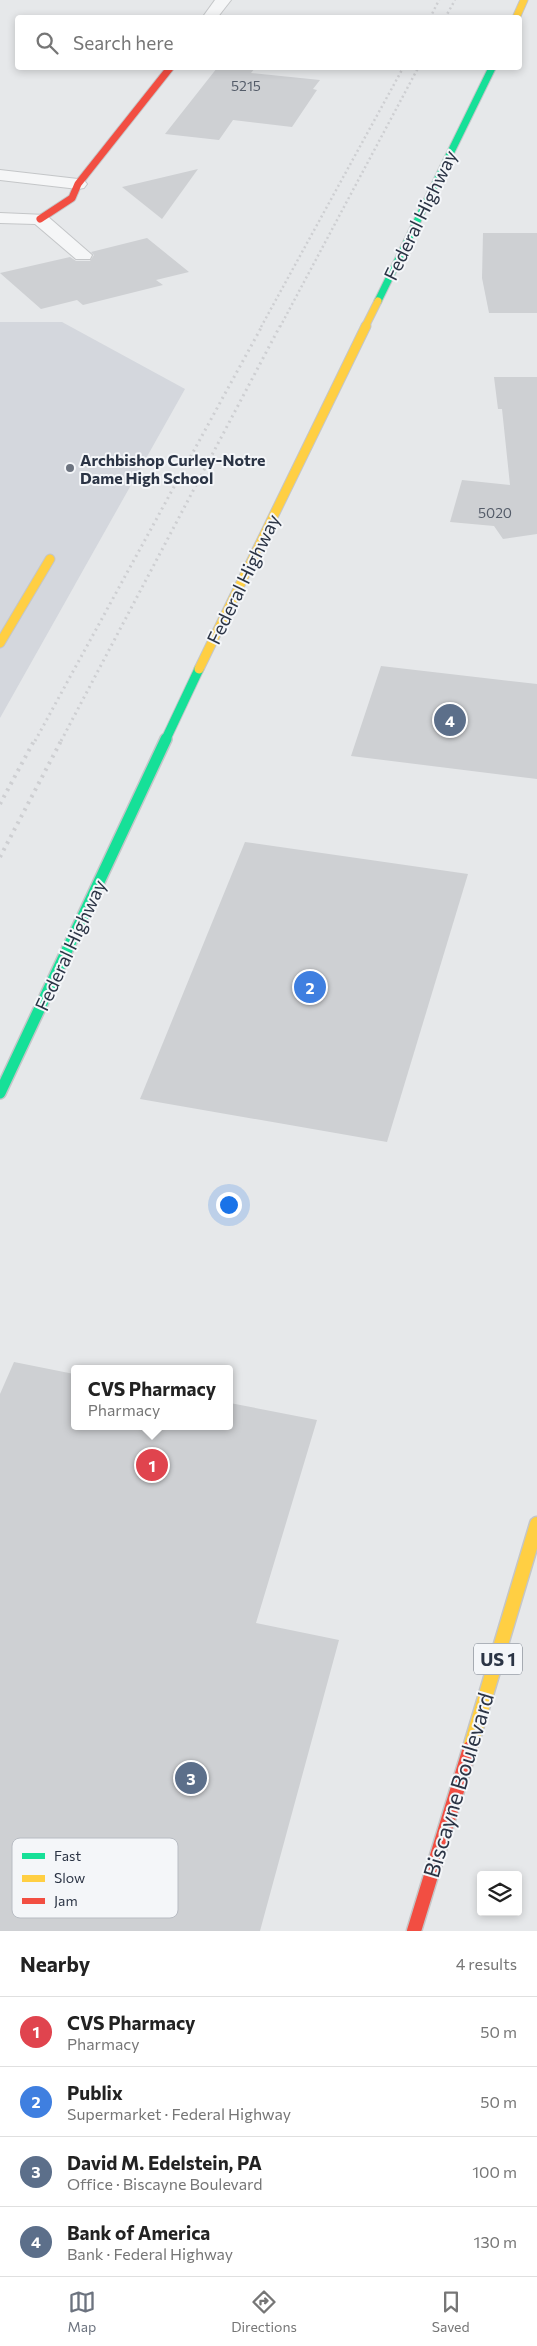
<!DOCTYPE html>
<meta charset="utf-8">
<style>
:root{--surface:#fff;--page:#f6f6f6;--text:#222;--muted:#767676;--line:#e0e0e0;--accent:#6c737f}
body{margin:0;font-family:Commissioner,sans-serif;background:var(--page);color:var(--text)}
.controls{position:absolute;right:15px;bottom:15px;display:grid;overflow:hidden;border-radius:5px;box-shadow:0 2px 8px #0003}
.controls button{width:45px;height:45px;display:grid;place-items:center;padding:0;border:0;border-bottom:1px solid var(--line);background:var(--surface);color:var(--text);font:25px sans-serif}
.you{position:absolute;left:228px;top:1204px;width:18px;height:18px;margin:-12px;border:4px solid #fff;border-radius:50%;background:#1a73e8;box-shadow:0 0 0 8px #1a73e833}
.badge{display:grid;place-items:center;width:32px;height:32px;border-radius:50%;background:var(--accent);color:#fff;font-size:16px;font-weight:700}
.pin{position:absolute;translate:-50% -50%;border:2px solid #fff;box-shadow:0 1px 5px #0006}
.popup{position:absolute;left:71px;top:1365px;width:162px;height:65px;box-sizing:border-box;display:grid;place-content:center;border-radius:5px;background:var(--surface);filter:drop-shadow(0 1px 4px #0005);font-size:16px;white-space:nowrap;color:var(--muted)}
.popup b{font-size:19px;color:var(--text)}
.popup::after{content:'';position:absolute;left:50%;top:100%;margin-left:-10px;border:10px solid transparent;border-top-color:var(--surface)}
.list{margin:0;padding:0;list-style:none}
h2{display:flex;justify-content:space-between;align-items:center;height:65px;margin:0;padding:0 20px;font-size:21px}
h2 small{font-size:16px;font-weight:400;color:var(--muted)}
.list li{display:grid;grid-template-columns:32px 1fr auto;gap:15px;align-items:center;box-sizing:border-box;height:70px;padding:0 20px;border-top:1px solid var(--line)}
.list b{display:block;font-size:19px;white-space:nowrap}
.list p{margin:0;font-size:16px;white-space:nowrap;color:var(--muted)}
.list em{font-size:16px;font-style:normal;color:var(--muted)}
.icon{flex:none;width:28px;height:28px;fill:none;stroke:currentColor;stroke-width:2;stroke-linecap:round;stroke-linejoin:round}
.map{position:relative;flex:none;width:537px;height:1931px;overflow:hidden}
.search{position:absolute;background:var(--surface);box-shadow:0 2px 8px #0003;left:15px;right:15px;top:15px;height:55px;display:flex;align-items:center;gap:12px;box-sizing:border-box;padding:0 18px;border-radius:5px;color:var(--muted);font-size:19px}
.sheet{height:345px;background:var(--surface)}
nav{display:flex;justify-content:space-around;align-items:center;box-sizing:border-box;height:70px;border-top:1px solid var(--line);background:var(--surface);font-size:14px;color:var(--muted)}
nav a{display:grid;justify-items:center;gap:2px}
nav .on{color:var(--accent)}
.map>svg:first-child{display:block}
.built{fill:#d4d7dd}
.building{fill:#ced0d3}
.lines{fill:none;stroke-linecap:round;stroke-linejoin:round}
.street-casing{stroke:#c4c6c8;stroke-width:2}
.fast-far2-casing{stroke:#c4c6c8;stroke-width:9}
.fast-far1-casing{stroke:#c4c6c8;stroke-width:11}
.fast-casing{stroke:#c4c6c8;stroke-width:14}
.slow-far2-casing{stroke:#c4c6c8;stroke-width:9}
.slow-far1-casing{stroke:#c4c6c8;stroke-width:11}
.slow-casing{stroke:#c4c6c8;stroke-width:17}
.jam-far1-casing{stroke:#c4c6c8;stroke-width:9}
.jam-casing{stroke:#c4c6c8;stroke-width:17}
.street{fill:#f5f6f7;fill-rule:evenodd}
.fast-far2{stroke:#16e098;stroke-width:7}
.fast-far1{stroke:#16e098;stroke-width:9}
.fast{stroke:#16e098;stroke-width:11}
.slow-far2{stroke:#ffcf43;stroke-width:7}
.slow-far1{stroke:#ffcf43;stroke-width:9}
.slow{stroke:#ffcf43;stroke-width:14}
.jam-far1{stroke:#f24e42;stroke-width:7}
.jam{stroke:#f24e42;stroke-width:14}
.rail-far2{stroke:#cecfd2;stroke-width:2.5;stroke-dasharray:2 3;stroke-linecap:butt}
.rail-far1{stroke:#cecfd2;stroke-width:3;stroke-dasharray:2 4;stroke-linecap:butt}
.rail{stroke:#cecfd2;stroke-width:4;stroke-dasharray:2.5 5;stroke-linecap:butt}
.poi-dot{fill:#6c737f;stroke:#f4f6f9;stroke-width:2}
.labels{text-anchor:middle;dominant-baseline:central;stroke-width:4;stroke-linejoin:round;paint-order:stroke}
.far-number-label{font-size:14px;fill:#545c69}
.far-poi-label{font-size:16px;font-weight:bold;fill:#2b3445;stroke:#f4f6f9;text-anchor:start}
.shield{fill:#f4f6f9;stroke:#676e7b;stroke-width:1}
.shield-label{font-size:18px;font-weight:bold;fill:#2b3445}
.street-label{font-size:19px;fill:#2b3445;stroke:#f4f6f9}
.near-street-label{font-size:22px;fill:#2b3445;stroke:#f4f6f9}
.key{fill:#f4f6f9;stroke:#b8bcc3;stroke-width:1}
.key-label{font-size:14px;fill:#2b3445}
</style>
<div class="map">
<svg width="537" height="1931" viewBox="0 0 537 1931">
<rect width="100%" height="100%" fill="#e6e8ea"/>
<!-- built -->
<polygon class="built" points="0,322 62,322 185,389 0,718"/>
<!-- building -->
<g class="building">
<polygon points="217,68 255,68 251,73 320,80 313,89 317,90 292,127 233,120 219,140 165,134"/>
<polygon points="198,169 162,219 122,187"/>
<polygon points="483,233 537,233 537,313 489,313 482,278"/>
<polygon points="147,238 189,272 156,280 163,285 83,305 77,300 41,309 0,273 70,257 76,261 90,261 94,255 91,252"/>
<polygon points="494,377 537,377 537,534 503,539 494,526 450,522 462,480 510,485 502,409 498,409"/>
<polygon points="381,666 537,684 537,779 351,756"/>
<polygon points="245,842 468,874 387,1142 140,1099"/>
<polygon points="14,1362 74,1374 74,1426 230,1426 230,1403 317,1420 256,1623 339,1640 260,1931 0,1931 0,1394"/>
</g>
<g class="lines">
<!-- street casing -->
<g class="street-casing">
<g id="street">
<polygon points="215,0 231,0 217,18 202,18"/>
<polygon points="0,170 78,179 84,180 87,184 84,188 78,189 0,180"/>
<polygon points="0,213 46,215 92,255 90,259 76,259 35,224 0,223"/>
</g>
</g>
<!-- fast-far2 casing -->
<g class="fast-far2-casing">
<polyline id="fast-far2" points="378,301 492,68"/>
</g>
<!-- fast-far1 casing -->
<g class="fast-far1-casing">
<polyline id="fast-far1" points="165,741 199,669"/>
</g>
<!-- fast casing -->
<g class="fast-casing">
<polyline id="fast" points="0,1093 166,739"/>
</g>
<!-- slow-far2 casing -->
<g class="slow-far2-casing">
<g id="slow-far2">
<polyline points="516,18 524,0"/>
<polyline points="365,327 378,301"/>
</g>
</g>
<!-- slow-far1 casing -->
<g class="slow-far1-casing">
<g id="slow-far1">
<polyline points="0,643 50,559"/>
<polyline points="199,669 366,326"/>
</g>
</g>
<!-- slow casing -->
<g class="slow-casing">
<polyline id="slow" points="470,1748 537,1524"/>
</g>
<!-- jam-far1 casing -->
<g class="jam-far1-casing">
<polyline id="jam-far1" points="40,219 72,198 78,184 170,68"/>
</g>
<!-- jam casing -->
<g class="jam-casing">
<polyline id="jam" points="414,1931 470,1748"/>
</g>
<!-- street -->
<use href="#street" class="street"/>
<!-- fast-far2 -->
<use href="#fast-far2" class="fast-far2"/>
<!-- fast-far1 -->
<use href="#fast-far1" class="fast-far1"/>
<!-- fast -->
<use href="#fast" class="fast"/>
<!-- slow-far2 -->
<use href="#slow-far2" class="slow-far2"/>
<!-- slow-far1 -->
<use href="#slow-far1" class="slow-far1"/>
<!-- slow -->
<use href="#slow" class="slow"/>
<!-- jam-far1 -->
<use href="#jam-far1" class="jam-far1"/>
<!-- jam -->
<use href="#jam" class="jam"/>
<!-- rail-far2 -->
<g class="rail-far2">
<polyline points="430,18 439,0"/>
<polyline points="445,18 455,0"/>
<polyline points="261,327 403,68"/>
<polyline points="280,327 418,68"/>
</g>
<!-- rail-far1 -->
<g class="rail-far1">
<polyline points="35,741 262,326"/>
<polyline points="61,741 280,326"/>
</g>
<!-- rail -->
<g class="rail">
<polyline points="0,804 35,739"/>
<polyline points="0,857 62,739"/>
</g>
</g>
<!-- markers -->
<circle class="poi-dot" cx="70" cy="468" r="5"/>
<g class="labels">
<!-- far-number labels -->
<g class="far-number-label">
<text x="246" y="85">5215</text>
<text x="495" y="512">5020</text>
</g>
<!-- far-poi labels -->
<g class="far-poi-label">
<text x="80" y="459">Archbishop Curley-Notre<tspan x="80" dy="18">Dame High School</tspan></text>
</g>
<!-- shield labels -->
<rect class="shield" x="474" y="1643.5" width="48" height="31" rx="4"/>
<g class="shield-label">
<text x="498" y="1659">US 1</text>
</g>
<!-- street labels -->
<g class="street-label">
<text transform="translate(420 215) rotate(-64)">Federal Highway</text>
<text transform="translate(243 579) rotate(-64)">Federal Highway</text>
<text transform="translate(70 945) rotate(-65)">Federal Highway</text>
</g>
<!-- near-street labels -->
<g class="near-street-label">
<text transform="translate(458 1785) rotate(-73)">Biscayne Boulevard</text>
</g>
</g>
<!-- legend -->
<rect x="12" y="1838" width="166" height="80" rx="8" class="key"/>
<rect x="22" y="1853" width="23" height="6" fill="#16e098"/>
<rect x="22" y="1875" width="23" height="7" fill="#ffcf43"/>
<rect x="22" y="1898" width="23" height="6" fill="#f24e42"/>
<g class="key-label">
<text x="54" y="1861">Fast</text>
<text x="54" y="1883">Slow</text>
<text x="54" y="1906">Jam</text>
</g>
</svg>
<div class="controls">
<button><svg class="icon" aria-label="layers" viewBox="0 0 24 24"><path d="M12 4l9 5-9 5-9-5zM3 14l9 5 9-5"/></svg></button>
</div>
<div class="you"></div>
<div class="pin badge" style="left:152px;top:1465px;background:#e0444e">1</div>
<div class="popup"><b>CVS Pharmacy</b>Pharmacy</div>
<div class="pin badge" style="left:310px;top:987px;background:#3f7fe0">2</div>
<div class="pin badge" style="left:191px;top:1778px;background:#5c6f8a">3</div>
<div class="pin badge" style="left:450px;top:720px;background:#5c6f8a">4</div>
<div class="search"><svg class="icon" aria-label="search" viewBox="0 0 24 24"><circle cx="10" cy="10" r="6"/><path d="M15 15l6 6"/></svg>Search here</div>
</div>
<section class="sheet">
<h2>Nearby<small>4 results</small></h2>
<ul class="list">
<li><span class="badge" style="background:#e0444e">1</span><div><b>CVS Pharmacy</b><p>Pharmacy</p></div><em>50 m</em></li>
<li><span class="badge" style="background:#3f7fe0">2</span><div><b>Publix</b><p>Supermarket · Federal Highway</p></div><em>50 m</em></li>
<li><span class="badge" style="background:#5c6f8a">3</span><div><b>David M. Edelstein, PA</b><p>Office · Biscayne Boulevard</p></div><em>100 m</em></li>
<li><span class="badge" style="background:#5c6f8a">4</span><div><b>Bank of America</b><p>Bank · Federal Highway</p></div><em>130 m</em></li>
</ul>
</section>
<nav>
<a class="on"><svg class="icon" aria-label="map" viewBox="0 0 24 24"><path d="M3 6l6-2 6 2 6-2v14l-6 2-6-2-6 2zM9 4v14M15 6v14"/></svg>Map</a>
<a><svg class="icon" aria-label="directions" viewBox="0 0 24 24"><path d="M12 3l9 9-9 9-9-9zM9 14v-3h6M13 9l2 2-2 2"/></svg>Directions</a>
<a><svg class="icon" aria-label="saved" viewBox="0 0 24 24"><path d="M7 4h10v16l-5-4-5 4z"/></svg>Saved</a>
</nav>
